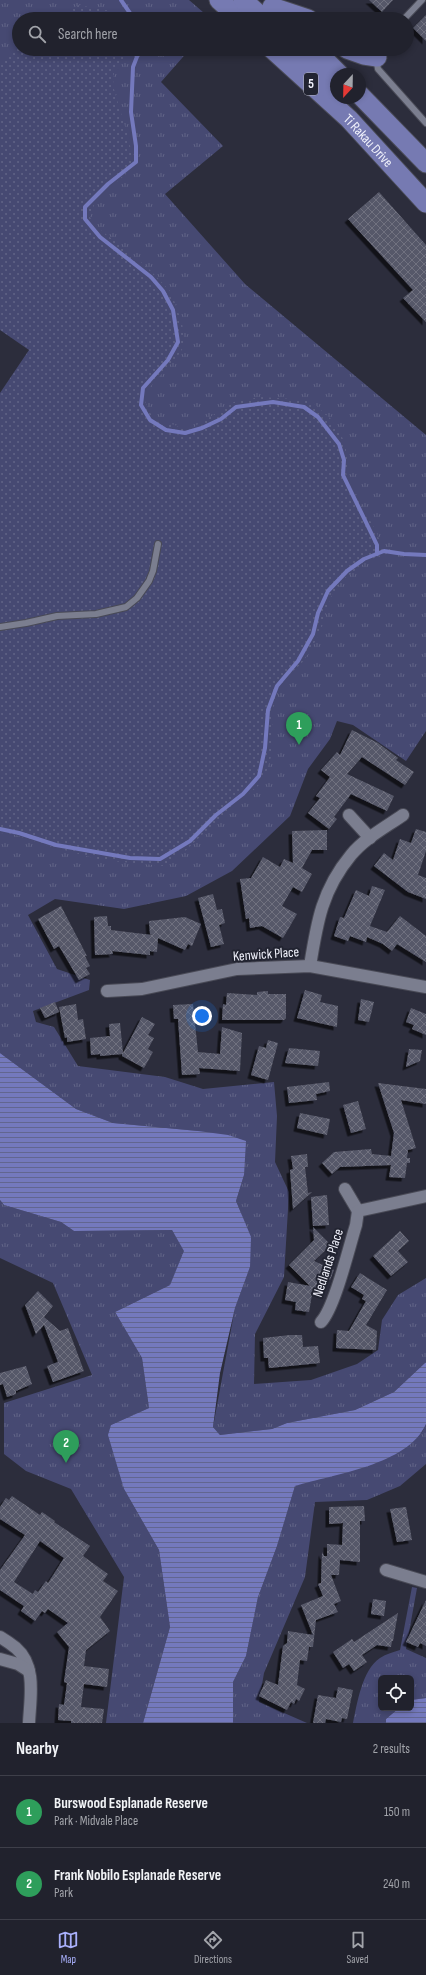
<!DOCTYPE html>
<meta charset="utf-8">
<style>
:root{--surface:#21222d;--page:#2d2f39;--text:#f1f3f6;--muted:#a2a4aa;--line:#3e3f49;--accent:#a9b0fc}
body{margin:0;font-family:"Sofia Sans Condensed",sans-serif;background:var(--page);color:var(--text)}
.controls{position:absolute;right:12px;bottom:12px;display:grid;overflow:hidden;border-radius:6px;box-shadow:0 2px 6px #0003}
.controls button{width:36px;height:36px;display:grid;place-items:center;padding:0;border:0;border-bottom:1px solid var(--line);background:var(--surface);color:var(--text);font:20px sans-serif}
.compass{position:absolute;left:330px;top:68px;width:36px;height:36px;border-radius:50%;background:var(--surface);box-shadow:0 2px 6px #0003;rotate:202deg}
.you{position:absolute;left:202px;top:1016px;width:14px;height:14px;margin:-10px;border:3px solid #fff;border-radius:50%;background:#1a73e8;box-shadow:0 0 0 6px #1a73e833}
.badge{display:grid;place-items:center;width:26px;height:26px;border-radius:50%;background:var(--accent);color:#fff;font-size:13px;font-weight:700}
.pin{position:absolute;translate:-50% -33px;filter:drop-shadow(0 1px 2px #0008)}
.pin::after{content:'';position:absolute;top:21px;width:14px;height:12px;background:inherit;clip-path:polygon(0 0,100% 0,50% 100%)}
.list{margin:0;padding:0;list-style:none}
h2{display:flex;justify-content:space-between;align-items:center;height:52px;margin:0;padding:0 16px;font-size:17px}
h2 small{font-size:13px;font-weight:400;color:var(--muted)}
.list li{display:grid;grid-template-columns:26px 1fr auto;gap:12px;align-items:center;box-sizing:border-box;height:72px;padding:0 16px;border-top:1px solid var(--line)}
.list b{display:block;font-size:15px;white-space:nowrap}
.list p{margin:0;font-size:13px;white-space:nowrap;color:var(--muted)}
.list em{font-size:13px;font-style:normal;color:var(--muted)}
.icon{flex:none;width:22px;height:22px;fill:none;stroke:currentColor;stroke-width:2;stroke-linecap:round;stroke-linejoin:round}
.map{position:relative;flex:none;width:426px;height:1723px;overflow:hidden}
.search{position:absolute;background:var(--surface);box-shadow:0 2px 6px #0003;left:12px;right:12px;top:12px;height:44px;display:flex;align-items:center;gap:10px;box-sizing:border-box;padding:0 14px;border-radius:22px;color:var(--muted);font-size:15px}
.sheet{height:196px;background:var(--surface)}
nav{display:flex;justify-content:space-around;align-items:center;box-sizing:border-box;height:56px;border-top:1px solid var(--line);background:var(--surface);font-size:11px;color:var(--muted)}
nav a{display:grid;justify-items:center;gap:2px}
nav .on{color:var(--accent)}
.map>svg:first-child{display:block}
.grass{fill:url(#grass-dots)}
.park{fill:url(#park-tufts)}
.water{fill:url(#water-rules)}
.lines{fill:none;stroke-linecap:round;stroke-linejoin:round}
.stream{stroke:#7479bd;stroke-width:4}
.building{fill:url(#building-cross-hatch);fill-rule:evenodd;filter:url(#shadow)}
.service-casing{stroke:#494a56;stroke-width:8}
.minor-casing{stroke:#494a56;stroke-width:14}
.primary-casing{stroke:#494a56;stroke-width:21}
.service{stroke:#7b7e8f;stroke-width:6}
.minor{stroke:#7b7e8f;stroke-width:12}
.primary{stroke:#767ab2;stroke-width:19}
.labels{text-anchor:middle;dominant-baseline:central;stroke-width:4;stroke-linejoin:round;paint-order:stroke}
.shield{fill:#222431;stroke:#b3b4bf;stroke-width:1}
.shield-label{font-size:13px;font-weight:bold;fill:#f1f2fc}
.street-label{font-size:14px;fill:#f1f2fc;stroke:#222431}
</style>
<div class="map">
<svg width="426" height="1723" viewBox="0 0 426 1723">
<defs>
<pattern id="grass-dots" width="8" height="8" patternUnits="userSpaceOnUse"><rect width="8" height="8" fill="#464972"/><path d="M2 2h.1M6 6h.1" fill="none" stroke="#616487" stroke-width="1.8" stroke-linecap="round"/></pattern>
<pattern id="park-tufts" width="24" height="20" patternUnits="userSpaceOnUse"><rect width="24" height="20" fill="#464972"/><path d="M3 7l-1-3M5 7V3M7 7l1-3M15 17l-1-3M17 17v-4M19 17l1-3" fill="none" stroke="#616487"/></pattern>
<pattern id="water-rules" width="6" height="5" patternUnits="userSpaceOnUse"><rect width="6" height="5" fill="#7479bd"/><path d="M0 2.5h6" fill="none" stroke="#626690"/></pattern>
<pattern id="building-cross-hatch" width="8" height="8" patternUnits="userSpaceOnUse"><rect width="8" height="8" fill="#575969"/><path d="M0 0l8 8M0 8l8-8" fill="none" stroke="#70717f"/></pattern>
<filter id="shadow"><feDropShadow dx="-3.5" dy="3.5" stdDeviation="0" flood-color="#0009"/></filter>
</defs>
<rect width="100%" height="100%" fill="#2c2d3c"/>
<!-- grass -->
<polygon class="grass" points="0,0 167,0 170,19 19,19 19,49 157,49 138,180 281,345 426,524 305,742 161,886 0,885 0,393 29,350 0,330"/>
<!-- park -->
<g class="park">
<polygon points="0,0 189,0 211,19 155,19 78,5 59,19 19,19 19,48 0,62"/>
<polygon points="136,49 190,49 161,82 223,146 165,194 245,284 426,435 426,731 406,761 353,725 337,721 330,739 308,769 290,816 232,871 186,896 124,909 55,899 28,915 57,969 90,980 89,990 33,1011 36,1022 54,1027 78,1066 165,1077 203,1089 274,1082 277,1116 275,1162 289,1192 284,1277 255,1334 254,1384 311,1380 357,1364 378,1350 382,1320 398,1295 426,1278 426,1362 394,1392 355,1410 287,1423 272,1429 220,1435 213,1427 235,1308 250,1267 241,1213 236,1201 244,1175 198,1131 113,1123 76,1109 0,1053 0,833 12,834 46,845 101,860 164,866 173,857 184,852 224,814 258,786 266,773 273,750 272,712 279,690 285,678 301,664 309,653 321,630 330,599 340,582 367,561 381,555 391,553 390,549 382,547 376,531 348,482 346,472 349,461 346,453 346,447 342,437 336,430 332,420 310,400 260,397 234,402 192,428 180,428 175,425 154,421 145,401 144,394 180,353 185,344 182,323 171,292 146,266 93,224 90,217 96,199 125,175 133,163 129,140 113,86 114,71 130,52"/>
<polygon points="0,1200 4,1205 61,1222 74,1231 172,1230 185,1251 170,1285 115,1312 142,1358 149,1408 111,1425 124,1489 159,1550 170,1627 143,1723 106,1723 124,1577 71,1489 26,1471 4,1454 4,1403 92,1375 53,1283 0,1258"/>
<polygon points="426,1424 426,1464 400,1486 367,1500 315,1502 305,1577 264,1673 259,1702 307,1723 233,1723 233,1682 246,1656 258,1597 277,1546 295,1486 422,1432"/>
<path d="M 412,1587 L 417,1588 L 406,1649 L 426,1658 L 426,1698 L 411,1700 L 411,1678 L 381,1678 L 381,1708 L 399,1708 L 386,1719 L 386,1723 L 353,1723 C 357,1704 362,1670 380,1658 C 386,1654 394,1652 400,1650 Z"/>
</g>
<!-- water -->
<g class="water">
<path d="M 0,1053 L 76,1109 L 113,1123 L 198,1131 L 228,1135 L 246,1141 L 244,1175 L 236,1201 L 251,1237 L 250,1267 L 235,1308 L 220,1373 L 213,1427 L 220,1435 L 272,1429 L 287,1423 L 355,1410 L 394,1392 L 426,1362 L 426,1424 C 408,1465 334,1474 295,1486 L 277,1546 L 258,1597 L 246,1656 L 233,1682 L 233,1723 L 143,1723 L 170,1627 L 159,1550 L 124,1489 L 108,1435 L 111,1425 L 149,1408 L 142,1358 L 115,1312 L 170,1285 L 184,1251 L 172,1230 L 74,1231 L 61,1222 L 4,1205 L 0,1200 Z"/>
<polygon points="426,1698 426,1723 386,1723 386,1719 399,1708 411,1708 411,1700"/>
</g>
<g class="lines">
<!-- stream -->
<g class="stream">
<polyline points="121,0 134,19"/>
<polyline points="140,49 133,67 131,112 136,146 136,162 108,184 85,207 85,219 100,237 151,277 163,291 173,310 178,342 168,360 143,388 141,405 150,420 166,430 185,433 202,428 221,419 236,407 273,402 304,407 318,417 339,444 344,460 343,475 377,545 377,554"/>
<polyline points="0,829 19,833 56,845 130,858 160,859 190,841 216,815 243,794 259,776 265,748 268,710 277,686 298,661 313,634 318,613 328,591 347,571 364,559 384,551 404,554 426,555"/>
</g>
</g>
<!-- building -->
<g class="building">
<polygon points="369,0 393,0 382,12"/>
<polygon points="426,15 426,41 413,28"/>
<polygon points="379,192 426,245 426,322 403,298 413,290 348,219"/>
<polygon points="352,730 378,743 398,758 396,760 414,772 405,785 362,757 347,774 394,796 387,811 351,794 334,817 337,819 329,829 308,813 320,798 316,796 330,777 321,770 337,752 340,755"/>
<polygon points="416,829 426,832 426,851 418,875 426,878 426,899 408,892 374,866 384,853 393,860 400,839 411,843"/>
<polygon points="327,830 327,850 312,850 302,868 312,874 302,892 293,887 282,906 297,914 283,938 262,926 250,928 249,918 246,919 240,879 251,878 263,857 280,867 284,859 293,863 292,831"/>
<polygon points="372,886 385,890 370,926 387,932 400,916 426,936 426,962 397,944 392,951 383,944 367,937 366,942 350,936 348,941 334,936 340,917 344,918 356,890 369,896"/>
<polygon points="213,894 217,910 222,909 225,923 219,925 224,944 211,947 198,898"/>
<polygon points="61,906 87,956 85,956 90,966 86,968 90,974 79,980 59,946 54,949 38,919"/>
<polygon points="107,916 108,926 111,926 111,930 152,935 150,934 149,921 185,917 201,924 192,946 188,944 185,950 158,938 157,952 150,951 150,955 112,951 113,954 95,955 94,917"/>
<polygon points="305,990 322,995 320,1002 338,1006 337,1027 297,1018"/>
<polygon points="268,991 268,994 286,994 286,1018 284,1020 222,1020 223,1004 226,1005 227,993 257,995 257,992"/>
<polygon points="361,999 374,1002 369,1022 358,1020"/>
<polygon points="55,1002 59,1012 45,1018 40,1008"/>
<polygon points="76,1004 78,1020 83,1019 86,1039 67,1042 67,1037 65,1038 59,1007"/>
<polygon points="193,1004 198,1052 220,1054 222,1027 242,1033 240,1071 199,1068 200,1074 182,1075 178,1019 174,1019 173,1005"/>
<polygon points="411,1008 426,1014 426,1035 412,1029 414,1025 406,1022"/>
<polygon points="142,1017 155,1024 148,1035 154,1038 148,1049 153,1052 144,1068 122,1056 122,1054 100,1056 100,1054 91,1055 90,1038 110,1036 109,1024 120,1023 123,1053"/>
<polygon points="268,1040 278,1043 268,1080 251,1075 259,1046 266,1048"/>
<polygon points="289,1048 320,1051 318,1066 285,1063"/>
<polygon points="409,1049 422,1050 420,1061 406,1067"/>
<polygon points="329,1082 330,1091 316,1094 317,1100 289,1103 287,1087"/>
<polygon points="378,1083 426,1089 426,1104 401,1100 416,1148 408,1150 407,1158 410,1158 410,1163 407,1163 405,1178 389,1177 391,1165 340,1167 332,1174 322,1163 334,1152 371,1149 372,1154 391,1156 394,1133"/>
<polygon points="358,1101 366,1129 351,1133 343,1105"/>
<polygon points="300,1113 330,1119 327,1135 297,1128"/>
<polygon points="307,1154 308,1167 305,1167 308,1193 312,1192 293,1209 290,1170 293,1169 291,1156"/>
<polygon points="327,1195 329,1225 313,1226 311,1197"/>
<polygon points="313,1227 331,1245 314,1261 334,1270 330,1280 318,1276 316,1292 313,1289 309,1312 295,1310 296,1302 285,1300 288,1282 310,1286 289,1265 314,1240"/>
<polygon points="400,1231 409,1241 398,1251 408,1262 391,1276 373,1256"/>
<polygon points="360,1273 387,1290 366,1325 377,1331 376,1350 336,1348 337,1330 349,1331 366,1301 362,1299 364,1295 351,1287"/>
<polygon points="38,1291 53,1306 44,1317 60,1331 68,1328 84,1371 53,1382 47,1366 58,1362 44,1325 36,1334 25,1305"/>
<polygon points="290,1335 302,1335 303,1347 318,1346 320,1363 269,1368 268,1358 264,1358 263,1338"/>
<polygon points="26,1366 32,1384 16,1391 16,1394 7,1397 3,1384 0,1385 0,1373"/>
<path d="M 12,1496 L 40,1515 L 42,1512 L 55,1521 L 54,1522 L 90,1546 L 83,1556 L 108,1574 L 103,1581 L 118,1591 L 100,1617 L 110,1631 L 86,1650 L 84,1666 L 109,1669 L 107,1687 L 84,1684 L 81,1707 L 104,1709 L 102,1723 L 71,1723 L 71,1721 L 58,1720 L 59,1704 L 64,1705 L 67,1683 L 64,1682 L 69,1647 L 57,1632 L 68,1623 L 48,1609 L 45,1613 L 42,1611 L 35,1621 L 21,1611 L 24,1606 L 0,1590 L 0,1570 L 25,1535 L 0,1519 L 0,1507 L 6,1498 L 9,1500 ZM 40,1541 L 64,1558 L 48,1583 L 46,1581 L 38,1592 L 35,1590 L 33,1594 L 14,1582 Z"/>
<polygon points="364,1506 365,1521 360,1521 360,1562 340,1560 339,1575 331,1575 341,1601 334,1604 338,1612 316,1620 313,1647 309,1647 307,1661 300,1660 297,1685 305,1689 299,1701 296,1699 294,1704 291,1702 287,1710 259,1696 266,1680 278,1685 283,1646 287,1643 288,1631 313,1635 301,1605 323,1596 318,1584 321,1583 322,1552 324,1556 327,1556 327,1544 342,1545 343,1523 329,1524 329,1507"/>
<polygon points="406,1507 412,1540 397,1542 390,1509"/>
<polygon points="373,1599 386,1601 384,1616 371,1614"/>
<polygon points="426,1600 426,1646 420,1643 418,1647 406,1642"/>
<polygon points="398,1613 393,1641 392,1641 391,1647 377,1645 362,1655 367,1662 354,1671 349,1664 343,1668 333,1652 352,1639 354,1642"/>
<polygon points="338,1687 353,1690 347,1719 342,1718 341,1722 326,1719 325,1723 313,1723 318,1695 336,1698"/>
</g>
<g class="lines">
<!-- service casing -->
<g class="service-casing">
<g id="service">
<polyline points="404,19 422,0"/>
<polyline points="376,58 378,69 426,123"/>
<polyline points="0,627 26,623 57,616 96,614 126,607 137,598 149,581 153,571 158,544"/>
</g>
</g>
<!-- minor casing -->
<g class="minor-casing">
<g id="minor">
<polyline points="349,815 370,838"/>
<path d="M 310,966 C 317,922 322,890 351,855 C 365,838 386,827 403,815"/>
<polyline points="107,991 142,989 237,969 310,966 426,987"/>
<polyline points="345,1189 358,1211"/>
<path d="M 321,1322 C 335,1307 349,1247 356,1225 L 358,1211 L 426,1196"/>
<polyline points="386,1570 426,1582"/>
<path d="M 0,1637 C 5,1640 11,1644 16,1648 C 37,1666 30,1699 29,1723"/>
<polyline points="0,1659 18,1664 29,1671"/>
</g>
</g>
<!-- primary casing -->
<g class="primary-casing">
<g id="primary">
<polyline points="219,0 240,19"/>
<polyline points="243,0 264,19"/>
<polyline points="272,7 308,19"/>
<path id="s1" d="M 272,49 L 349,119 L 426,203"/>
<polyline points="295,49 330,89"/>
<polyline points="314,49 339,74"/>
<polyline points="347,49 364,55 377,57"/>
<polyline points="360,95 426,163"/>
</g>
</g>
<!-- service -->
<use href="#service" class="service"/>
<!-- minor -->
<use href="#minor" class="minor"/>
<!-- primary -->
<use href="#primary" class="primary"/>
</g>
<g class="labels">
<!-- shield labels -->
<rect class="shield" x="304" y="73" width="14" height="22" rx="3"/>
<g class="shield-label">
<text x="311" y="84">5</text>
</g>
<!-- street labels -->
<g class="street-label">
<text stroke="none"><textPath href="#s1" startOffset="133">Ti Rakau Drive</textPath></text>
<text transform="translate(266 954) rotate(-4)">Kenwick Place</text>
<text transform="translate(328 1263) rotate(-72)">Nedlands Place</text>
</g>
</g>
</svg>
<div class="controls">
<button><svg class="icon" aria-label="locate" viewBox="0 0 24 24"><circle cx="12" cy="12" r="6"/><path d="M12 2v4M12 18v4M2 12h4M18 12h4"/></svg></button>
</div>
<svg class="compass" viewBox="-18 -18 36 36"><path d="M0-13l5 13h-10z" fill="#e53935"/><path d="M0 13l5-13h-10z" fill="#a2a4aa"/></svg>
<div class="you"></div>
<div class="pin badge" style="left:299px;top:745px;background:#2e9e5b">1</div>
<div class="pin badge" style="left:66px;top:1463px;background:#2e9e5b">2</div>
<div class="search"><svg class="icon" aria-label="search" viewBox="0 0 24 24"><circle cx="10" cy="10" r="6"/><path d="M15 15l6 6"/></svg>Search here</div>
</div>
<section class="sheet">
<h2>Nearby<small>2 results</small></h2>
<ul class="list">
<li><span class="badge" style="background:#2e9e5b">1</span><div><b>Burswood Esplanade Reserve</b><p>Park · Midvale Place</p></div><em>150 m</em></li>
<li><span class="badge" style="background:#2e9e5b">2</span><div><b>Frank Nobilo Esplanade Reserve</b><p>Park</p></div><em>240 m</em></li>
</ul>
</section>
<nav>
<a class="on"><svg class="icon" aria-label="map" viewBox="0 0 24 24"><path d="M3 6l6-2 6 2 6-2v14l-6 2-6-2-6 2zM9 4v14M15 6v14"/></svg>Map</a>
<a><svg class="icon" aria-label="directions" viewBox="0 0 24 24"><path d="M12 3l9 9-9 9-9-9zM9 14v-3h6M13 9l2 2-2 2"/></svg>Directions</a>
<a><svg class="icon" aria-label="saved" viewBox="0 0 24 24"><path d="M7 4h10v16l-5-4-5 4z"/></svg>Saved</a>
</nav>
